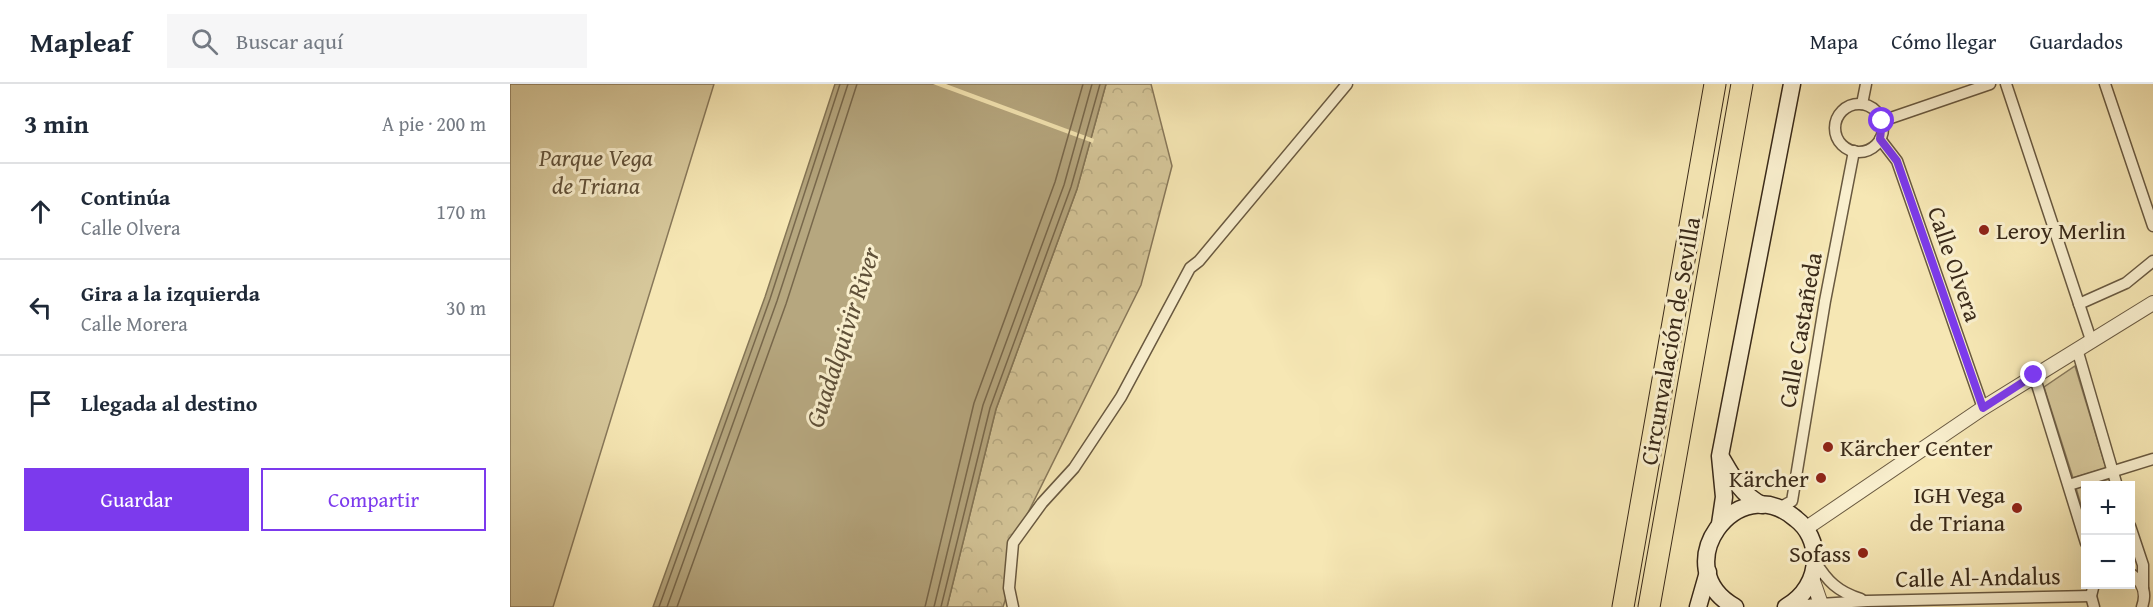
<!DOCTYPE html>
<html lang="es">
<meta charset="utf-8">
<style>
:root{--surface:#fff;--page:#f6f6f7;--text:#1f2937;--muted:#747a83;--line:#e0e1e3;--accent:#7c3aed}
body{margin:0;font-family:"Gentium Book Plus",serif;background:var(--page);color:var(--text)}
.controls{position:absolute;right:18px;bottom:18px;display:grid;overflow:hidden;border-radius:0px;box-shadow:0 6px 24px #0002}
.controls button{width:54px;height:54px;display:grid;place-items:center;padding:0;border:0;border-bottom:2px solid var(--line);background:var(--surface);color:var(--text);font:30px sans-serif}
.stop{position:absolute;width:18px;height:18px;margin:-14px;border:4px solid #7c3aed;border-radius:50%;background:#fff}
.stop.end{background:#7c3aed;border-color:#fff;box-shadow:0 2px 6px #0008}
.list{margin:0;padding:0;list-style:none}
h2{display:flex;justify-content:space-between;align-items:center;height:78px;margin:0;padding:0 24px;font-size:26px}
h2 small{font-size:20px;font-weight:400;color:var(--muted)}
.list li{display:grid;grid-template-columns:39px 1fr auto;gap:18px;align-items:center;box-sizing:border-box;height:96px;padding:0 24px;border-top:2px solid var(--line)}
.list b{display:block;font-size:22px;white-space:nowrap}
.list p{margin:0;font-size:20px;white-space:nowrap;color:var(--muted)}
.list em{font-size:20px;font-style:normal;color:var(--muted)}
.actions{display:flex;gap:12px;padding:18px 24px}
.actions a{flex:1;padding:14px 0;border:2px solid var(--accent);border-radius:0px;text-align:center;font-size:21px;color:var(--accent)}
.actions .main{background:var(--accent);color:#fff}
.icon{flex:none;width:33px;height:33px;fill:none;stroke:currentColor;stroke-width:2;stroke-linecap:round;stroke-linejoin:round}
.map{position:relative;flex:none;width:1643px;height:523px;overflow:hidden}
header{display:flex;align-items:center;gap:36px;box-sizing:border-box;height:84px;padding:0 30px;background:var(--surface);border-bottom:2px solid var(--line)}
header strong{font-size:28px}
nav{display:flex;gap:33px;margin-inline-start:auto;font-size:21px}
.search{width:420px;height:54px;background:var(--page);display:flex;align-items:center;gap:15px;box-sizing:border-box;padding:0 21px;border-radius:0px;color:var(--muted);font-size:22px}
main{display:flex}
aside{flex:1;background:var(--surface)}
.map>svg:first-child{display:block}
.forest{fill:url(#forest-crowns);stroke:#88785a;stroke-width:1.5}
.park{fill:#d6c79a;stroke:#88785a;stroke-width:1.5}
.water{fill:#b6a77f;stroke:#847556;stroke-width:1.5}
.pier{fill:#f6e7b4}
.lines{fill:none;stroke-linecap:round;stroke-linejoin:round}
.shore{stroke:#78684c;stroke-width:1.5}
.minor-casing{stroke:#695940;stroke-width:13}
.tertiary-casing{stroke:#695940;stroke-width:16}
.secondary-casing{stroke:#3a2a19;stroke-width:19}
.motorway-casing{stroke:#3a2a19;stroke-width:23}
.minor{stroke:#f9efce;stroke-width:10}
.tertiary{stroke:#f9efce;stroke-width:14}
.secondary{stroke:#f9efce;stroke-width:16}
.motorway{stroke:#f6e7b4;stroke-width:21}
.route{stroke:#7c3aed;stroke-width:8}
.poi-dot{fill:#8f2418;stroke:#f9efce;stroke-width:2}
.labels{text-anchor:middle;dominant-baseline:central;stroke-width:6;stroke-linejoin:round;paint-order:stroke}
.park-label{font-size:24px;font-style:italic;fill:#615139;stroke:#f9efce}
.poi-label{font-size:24px;fill:#3a2a19;stroke:#f9efce;text-anchor:end}
.street-label{font-size:24px;fill:#3a2a19;stroke:#f9efce}
.water-label{font-size:26px;font-style:italic;fill:#5f5038;stroke:#f9efce}
</style>
<header>
<strong>Mapleaf</strong>
<div class="search"><svg class="icon" aria-label="search" viewBox="0 0 24 24"><circle cx="10" cy="10" r="6"/><path d="M15 15l6 6"/></svg>Buscar aquí</div>
<nav><a>Mapa</a><a>Cómo llegar</a><a>Guardados</a></nav>
</header>
<main>
<aside>
<h2>3 min<small>A pie · 200 m</small></h2>
<ul class="list">
<li><svg class="icon" aria-label="ahead" viewBox="0 0 24 24"><path d="M12 20V5M6 11l6-6 6 6"/></svg><div><b>Continúa</b><p>Calle Olvera</p></div><em>170 m</em></li>
<li><svg class="icon" aria-label="left" viewBox="0 0 24 24"><path d="M17 20v-9H6M10 6l-5 5 5 5"/></svg><div><b>Gira a la izquierda</b><p>Calle Morera</p></div><em>30 m</em></li>
<li><svg class="icon" aria-label="arrive" viewBox="0 0 24 24"><path d="M6 21V4h12l-3 4 3 4H6"/></svg><div><b>Llegada al destino</b></div></li>
</ul>
<div class="actions"><a class="main">Guardar</a><a>Compartir</a></div>
</aside>
<div class="map">
<svg width="1643" height="523" viewBox="0 0 1643 523">
<defs>
<pattern id="forest-crowns" width="20" height="18" patternUnits="userSpaceOnUse" patternTransform="scale(1.5)"><rect width="20" height="18" fill="#d6c79a"/><path d="M2 6a3 3 0 1 1 6 0M12 15a3 3 0 1 1 6 0" fill="none" stroke="#b8ab84"/></pattern>
</defs>
<rect width="100%" height="100%" fill="#f6e7b4"/>
<filter id="stains"><feTurbulence type="fractalNoise" baseFrequency=".00333" numOctaves="4"/><feColorMatrix values="0 0 0 0 .2 0 0 0 0 .09 0 0 0 0 .02 0 0 0 .5 -.17"/></filter>
<radialGradient id="worn" r=".72"><stop offset=".6" stop-color="#630" stop-opacity="0"/><stop offset="1" stop-color="#630" stop-opacity=".3"/></radialGradient>
<!-- forest -->
<polygon class="forest" points="596,0 641,0 662,82 631,201 503,459 499,504 493,523 437,523 486,325 567,105"/>
<!-- park -->
<g class="park">
<polygon points="0,0 204,0 43,523 0,523"/>
<polygon points="1565,282 1596,384 1563,394 1534,303"/>
<polygon points="1599,395 1601,401 1576,402 1575,435 1566,404"/>
</g>
<!-- water -->
<polygon class="water" points="325,0 596,0 567,105 486,325 437,523 143,523 255,213"/>
<!-- pier -->
<polygon class="pier" points="423,0 436,0 584,55 583,59"/>
<g class="lines">
<!-- shore -->
<g class="shore">
<polyline points="149,523 260,215 330,0"/>
<polyline points="157,523 267,217 338,0"/>
<polyline points="167,523 276,220 347,0"/>
<polyline points="415,523 464,319 545,98 573,0"/>
<polyline points="424,523 473,321 554,101 582,0"/>
<polyline points="431,523 480,324 561,103 590,0"/>
</g>
<!-- minor casing -->
<g class="minor-casing">
<g id="minor">
<polyline points="1496,0 1581,256"/>
<polyline points="1595,0 1643,142"/>
<circle cx="1349" cy="44" r="24"/>
<polyline points="1352,20 1356,0"/>
<polyline points="1372,37 1480,0"/>
<polyline points="1370,55 1387,77 1473,324"/>
<polyline points="1569,220 1616,199 1643,177"/>
<polyline points="1567,265 1607,402"/>
<polyline points="1524,291 1576,459"/>
<polyline points="1559,401 1643,375"/>
<polyline points="1269,424 1282,417 1315,217 1344,67"/>
<polyline points="1620,442 1633,481 1633,504"/>
<path d="M 1305,477 C 1317,497 1328,508 1351,515"/>
<path d="M 1620,489 C 1633,498 1637,509 1632,523"/>
<polyline points="1279,522 1357,517 1581,512"/>
<polyline points="503,523 499,504 503,459 532,419 564,384 611,313 680,184 689,177 837,0"/>
<polyline points="1584,523 1581,512 1584,500"/>
</g>
</g>
<!-- tertiary casing -->
<g class="tertiary-casing">
<g id="tertiary">
<polyline points="1295,445 1473,324 1643,219"/>
<polyline points="1302,494 1312,523"/>
</g>
</g>
<!-- secondary casing -->
<g class="secondary-casing">
<g id="secondary">
<path d="M 1212,375 C 1223,394 1232,411 1252,421"/>
<polyline points="1210,440 1214,413 1210,372 1282,0"/>
<polyline points="1188,523 1198,488"/>
<path d="M 1225,523 C 1155,484 1227,383 1286,435 C 1298,444 1305,459 1305,475 C 1305,495 1294,513 1276,523"/>
</g>
</g>
<!-- motorway casing -->
<g class="motorway-casing">
<g id="motorway">
<polyline points="1113,523 1205,0"/>
<polyline points="1139,523 1232,0"/>
</g>
</g>
<!-- minor -->
<use href="#minor" class="minor"/>
<!-- tertiary -->
<use href="#tertiary" class="tertiary"/>
<!-- secondary -->
<use href="#secondary" class="secondary"/>
<!-- motorway -->
<use href="#motorway" class="motorway"/>
</g>
<g class="lines">
<!-- route -->
<polyline class="route" points="1372,37 1370,55 1387,77 1473,324 1524,291"/>
</g>
<!-- markers -->
<g class="poi-dot">
<circle cx="1474" cy="146" r="6"/>
<circle cx="1318" cy="363" r="6"/>
<circle cx="1311" cy="394" r="6"/>
<circle cx="1507" cy="424" r="6"/>
<circle cx="1353" cy="469" r="6"/>
</g>
<g class="labels">
<!-- park labels -->
<g class="park-label">
<text x="86" y="73">Parque Vega<tspan x="86" dy="28">de Triana</tspan></text>
</g>
<!-- poi labels -->
<g class="poi-label">
<text x="1486" y="146" text-anchor="start">Leroy Merlin</text>
<text x="1330" y="363" text-anchor="start">Kärcher Center</text>
<text x="1299" y="394">Kärcher</text>
<text x="1495" y="410">IGH Vega<tspan x="1495" dy="28">de Triana</tspan></text>
<text x="1341" y="469">Sofass</text>
</g>
<!-- street labels -->
<g class="street-label">
<text transform="translate(1445 180) rotate(71)">Calle Olvera</text>
<text transform="translate(1290 246) rotate(-80)">Calle Castañeda</text>
<text transform="translate(1160 257) rotate(-80)">Circunvalación de Sevilla</text>
<text transform="translate(1468 493) rotate(-1)">Calle Al-Andalus</text>
</g>
<!-- water labels -->
<g class="water-label">
<text transform="translate(332 253) rotate(-72)">Guadalquivir River</text>
</g>
</g>
<rect width="100%" height="100%" filter="url(#stains)"/>
<rect width="100%" height="100%" fill="url(#worn)"/>
</svg>
<div class="controls">
<button>+</button>
<button>−</button>
</div>
<div class="stop" style="left:1372px;top:37px"></div>
<div class="stop end" style="left:1524px;top:291px"></div>
</div>
</main>
